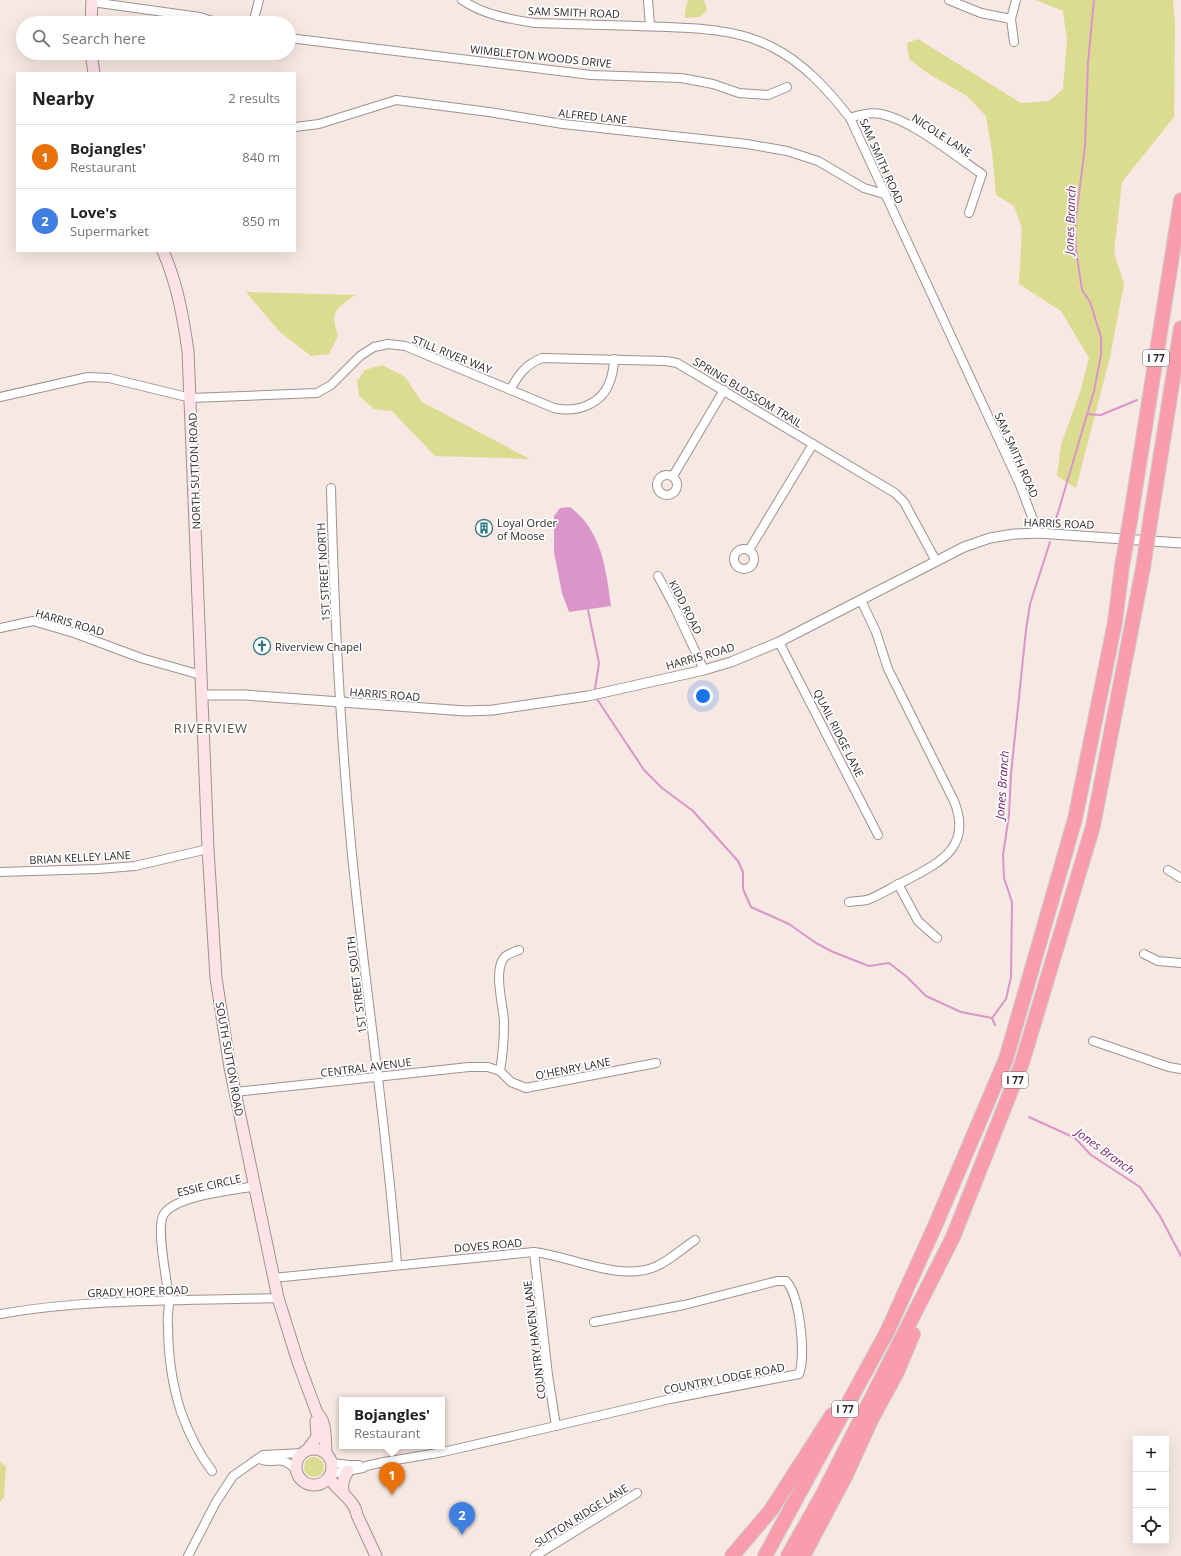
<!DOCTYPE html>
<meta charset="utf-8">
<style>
:root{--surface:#fff;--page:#f2f2f2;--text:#202124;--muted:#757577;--line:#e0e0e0;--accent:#7c3aed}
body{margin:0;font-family:"Open Sans",sans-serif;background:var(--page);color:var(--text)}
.controls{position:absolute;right:12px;bottom:12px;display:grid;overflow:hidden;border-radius:0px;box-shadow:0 4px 16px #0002}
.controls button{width:36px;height:36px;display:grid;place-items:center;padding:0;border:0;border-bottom:1px solid var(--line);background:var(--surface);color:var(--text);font:20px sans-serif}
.you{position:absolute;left:703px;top:696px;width:14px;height:14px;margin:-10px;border:3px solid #fff;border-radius:50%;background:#1a73e8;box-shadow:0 0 0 6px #1a73e833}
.badge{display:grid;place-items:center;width:26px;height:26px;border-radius:50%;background:var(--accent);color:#fff;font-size:13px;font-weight:700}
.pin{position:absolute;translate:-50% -33px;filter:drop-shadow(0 1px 2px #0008)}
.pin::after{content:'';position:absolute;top:21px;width:14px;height:12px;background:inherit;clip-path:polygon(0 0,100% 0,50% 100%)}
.popup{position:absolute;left:339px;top:1397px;width:106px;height:52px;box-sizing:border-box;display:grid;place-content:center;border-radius:0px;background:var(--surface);filter:drop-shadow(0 1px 3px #0005);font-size:13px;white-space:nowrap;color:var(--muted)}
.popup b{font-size:15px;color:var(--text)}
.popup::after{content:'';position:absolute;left:50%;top:100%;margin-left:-8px;border:8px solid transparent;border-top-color:var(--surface)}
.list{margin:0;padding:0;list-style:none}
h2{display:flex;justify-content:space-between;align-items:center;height:52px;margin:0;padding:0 16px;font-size:17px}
h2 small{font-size:13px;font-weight:400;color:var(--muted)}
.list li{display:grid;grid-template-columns:26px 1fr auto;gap:12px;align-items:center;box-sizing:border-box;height:64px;padding:0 16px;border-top:1px solid var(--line)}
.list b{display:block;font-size:15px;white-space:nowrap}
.list p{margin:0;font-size:13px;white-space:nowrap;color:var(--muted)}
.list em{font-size:13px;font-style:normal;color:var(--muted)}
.icon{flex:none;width:22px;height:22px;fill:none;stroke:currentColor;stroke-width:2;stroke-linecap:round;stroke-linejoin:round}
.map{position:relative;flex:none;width:1181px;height:1556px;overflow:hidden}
.search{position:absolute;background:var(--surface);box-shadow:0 4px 16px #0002;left:16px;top:16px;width:280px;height:44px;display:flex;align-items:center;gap:10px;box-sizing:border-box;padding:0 14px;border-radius:22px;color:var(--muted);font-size:15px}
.panel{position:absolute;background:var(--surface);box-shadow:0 4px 16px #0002;left:16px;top:72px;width:280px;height:180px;border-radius:0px}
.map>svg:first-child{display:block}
.green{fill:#dbdc8f}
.water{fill:#da96ca}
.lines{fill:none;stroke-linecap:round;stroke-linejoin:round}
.stream{stroke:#da96ca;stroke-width:2}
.minor-casing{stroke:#9f928e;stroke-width:10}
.tertiary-casing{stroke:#9f928e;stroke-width:11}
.secondary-casing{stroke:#9f928e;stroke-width:13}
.motorway-casing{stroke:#cdcccb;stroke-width:16}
.minor{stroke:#fff;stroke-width:8}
.tertiary{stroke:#fff;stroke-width:9}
.secondary{stroke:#fde2e6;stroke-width:11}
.motorway{stroke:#f99dad;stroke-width:14}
.motorway-bridge-casing{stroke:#cdcccb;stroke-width:16;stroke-linecap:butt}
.motorway-bridge{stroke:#f99dad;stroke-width:14}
.labels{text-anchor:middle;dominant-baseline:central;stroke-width:3.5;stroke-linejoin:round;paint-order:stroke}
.shield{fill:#fff;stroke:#6d6968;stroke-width:1}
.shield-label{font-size:10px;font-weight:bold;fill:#2e2927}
.street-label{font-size:11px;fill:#2e2927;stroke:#fff}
.poi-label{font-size:11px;fill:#2e2927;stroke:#fff;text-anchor:start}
.water-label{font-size:12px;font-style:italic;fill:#752667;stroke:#fff}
.quarter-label{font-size:13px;letter-spacing:1px;fill:#594e49;stroke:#fff}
</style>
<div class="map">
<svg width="1181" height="1556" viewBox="0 0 1181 1556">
<rect width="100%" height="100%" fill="#f6e8e3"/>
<!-- green -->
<g class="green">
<polygon points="688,0 704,0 707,10 700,17 685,18 685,12"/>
<polygon points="1036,0 1173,0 1175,24 1174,117 1122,182 1114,252 1124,284 1110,357 1076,488 1057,476 1061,445 1081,389 1089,358 1061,311 1019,284 1022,228 1014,206 996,195 992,152 986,116 967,96 929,74 909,59 907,43 918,39 1021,103 1049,101 1063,89 1067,40 1063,11"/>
<path d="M 246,292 L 355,295 C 335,310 330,311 338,336 L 329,354 L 311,356 L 280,332 Z"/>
<polygon points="382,365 405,377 422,402 530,459 435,456 392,411 374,409 359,396 357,381 365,370"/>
<circle cx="314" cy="1467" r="10"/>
<polygon points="0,1462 6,1466 4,1497 0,1502"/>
</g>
<!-- water -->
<path class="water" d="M 570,507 C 602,531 606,569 611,606 L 569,612 L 562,593 L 554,552 L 554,516 L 560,508 Z"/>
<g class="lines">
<!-- stream -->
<g class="stream">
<polyline points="1087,414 1101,415 1137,400"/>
<polyline points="1054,526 1094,391 1101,355 1101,337 1090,302 1082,290 1076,250 1075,227 1085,146 1088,63 1094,0"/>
<polyline points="588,610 599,663 595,689"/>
<polyline points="597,699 644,770 662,788 693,811 738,861 743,872 743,889 751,907 789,924 816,943 833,952 869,966 889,963 907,977 926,996 961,1012 992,1018"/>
<polyline points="992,1018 1006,999 1011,977 1012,902 1004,878 1003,855 1009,815 1011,774 1026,630 1030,604 1050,542"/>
<polyline points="992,1018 995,1025"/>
<polyline points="1029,1117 1075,1138 1091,1155 1140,1187 1160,1216 1181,1256"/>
</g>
<!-- minor casing -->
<g class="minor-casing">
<g id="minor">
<path d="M 462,0 C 484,15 509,19 535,23 C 570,24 604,25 638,26 C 682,28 732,26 772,47 C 804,63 828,90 850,118 L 1020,485 L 1038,533"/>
<polyline points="648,0 650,26"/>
<polyline points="949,0 981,13 1011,19"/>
<polyline points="92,2 200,17 219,23"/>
<polyline points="253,23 259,0"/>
<polyline points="289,38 591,75 681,78 713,84 739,93 768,95 787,87"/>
<polyline points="1014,42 1011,19 1016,0"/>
<path d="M 850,118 C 859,115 871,112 881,114 C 912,120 955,156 982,174 L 969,213"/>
<polyline points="295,127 319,124 396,100 489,112 563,124 747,144 787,151 818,161 864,188 884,194"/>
<path d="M 510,390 C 519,374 525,365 542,358 L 666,361 L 677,363 L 895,493 L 904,502 L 936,561"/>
<path d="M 0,397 L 88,377 L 109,378 L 191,398 L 317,393 L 331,385 L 360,356 L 374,347 L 388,344 L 405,346 L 554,408 C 576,413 602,405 610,381 C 613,374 613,366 615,359"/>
<circle cx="667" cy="485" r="10"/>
<polyline points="673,476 724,390"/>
<path d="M 331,488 C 334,607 340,726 351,844 C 364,984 387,1124 397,1264"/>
<circle cx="744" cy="559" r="10"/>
<polyline points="749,550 813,444"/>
<polyline points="658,576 676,610 704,670"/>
<polyline points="0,628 33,621 74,633 141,658 201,675"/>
<polyline points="779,642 878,835"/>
<polyline points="1168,870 1181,878"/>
<polyline points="0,872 98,869 135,866 208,849"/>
<polyline points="898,884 918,921 937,938"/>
<path d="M 849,902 C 855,901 862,901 867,900 C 879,896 892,887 903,882 C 939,863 973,848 954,801 L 888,669 L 876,632 L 861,600"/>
<polyline points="1144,954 1158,961 1181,963"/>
<polyline points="1093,1041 1169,1067 1181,1069"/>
<path d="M 500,1071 C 503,1054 504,1038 504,1021 C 503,1005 494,974 503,959 C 506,954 514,952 519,950"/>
<polyline points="235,1092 469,1067 488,1067 500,1071 511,1082 526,1088 656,1063"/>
<polyline points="534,1252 548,1375 556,1426"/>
<path d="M 273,1278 L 534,1252 C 571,1256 621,1283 657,1266 C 670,1260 683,1248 695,1240"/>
<path d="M 0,1314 C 92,1298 185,1301 278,1298"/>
<path d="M 259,1459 C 276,1466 279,1453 295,1469"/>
<polyline points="332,1463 349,1465 359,1465"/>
<path d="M 212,1471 C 199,1454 188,1431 181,1412 C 172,1384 168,1354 168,1325 C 167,1317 169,1309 169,1301 C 168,1284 155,1226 164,1214 C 177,1195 232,1191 255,1186"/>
<path d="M 331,1474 L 363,1468 L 366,1466 L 384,1462 L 443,1452 L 517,1435 L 670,1399 L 799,1374 C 806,1356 800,1295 786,1281 L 777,1281 L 684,1305 L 594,1322"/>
<polyline points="188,1556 216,1502 233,1476 263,1455 302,1453"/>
<polyline points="535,1556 637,1493"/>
</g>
</g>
<!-- tertiary casing -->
<g class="tertiary-casing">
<polyline id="tertiary" points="202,695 245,695 466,711 493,710 588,696 704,670 731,662 779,642 964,547 990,538 1014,534 1038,533 1181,543"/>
</g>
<!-- secondary casing -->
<g class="secondary-casing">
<g id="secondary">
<polyline points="91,23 92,0"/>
<polyline points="91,53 94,73"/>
<path d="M 163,251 C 177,283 183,316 188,351 L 208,849 L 216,978 L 230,1068 L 278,1298 L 298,1362 L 317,1413 C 327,1421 325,1441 326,1453"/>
<circle cx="314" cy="1467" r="18"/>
<polyline points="308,1449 317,1437 316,1421"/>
<path d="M 329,1477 C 336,1491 355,1499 357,1515 L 376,1556"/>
<path d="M 344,1494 C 341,1485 343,1479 348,1471"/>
</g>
</g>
<!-- motorway casing -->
<g class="motorway-casing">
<g id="motorway">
<polyline points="1131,515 1181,200"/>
<polyline points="1151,516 1181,328"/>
<polyline points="732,1556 771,1510 832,1415"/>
<polyline points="765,1556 887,1332 935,1226 1006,1059 1075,819 1115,622 1122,566"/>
<polyline points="788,1556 823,1494 953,1237 1022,1063 1093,826 1143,568"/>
<polyline points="803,1556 845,1477 871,1420 897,1372 913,1334"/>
</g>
</g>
<!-- minor -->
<use href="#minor" class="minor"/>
<!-- tertiary -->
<use href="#tertiary" class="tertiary"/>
<!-- secondary -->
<use href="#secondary" class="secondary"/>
<!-- motorway -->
<use href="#motorway" class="motorway"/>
<!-- motorway-bridge casing -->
<g class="motorway-bridge-casing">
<g id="motorway-bridge">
<polyline points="1122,566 1131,515"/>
<polyline points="1143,568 1151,516"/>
</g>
</g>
<!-- motorway-bridge -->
<use href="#motorway-bridge" class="motorway-bridge"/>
</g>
<!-- icons -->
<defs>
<g id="building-ring" transform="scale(0.9)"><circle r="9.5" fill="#fff" stroke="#2f7781" stroke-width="1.5"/><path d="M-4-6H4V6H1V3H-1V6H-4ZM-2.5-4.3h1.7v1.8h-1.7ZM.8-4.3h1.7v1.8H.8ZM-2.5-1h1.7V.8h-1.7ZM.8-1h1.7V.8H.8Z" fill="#2f7781"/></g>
<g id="church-ring" transform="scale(0.9)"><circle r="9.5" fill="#fff" stroke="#2f7781" stroke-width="1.5"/><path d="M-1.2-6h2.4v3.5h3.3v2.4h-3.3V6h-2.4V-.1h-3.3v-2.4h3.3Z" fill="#2f7781"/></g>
</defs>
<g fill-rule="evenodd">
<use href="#building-ring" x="484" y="528"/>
<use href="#church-ring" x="262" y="646"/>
</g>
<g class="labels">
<!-- shield labels -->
<g class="shield">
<rect x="1143" y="350" width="26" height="16" rx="3"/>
<rect x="1002" y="1072" width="26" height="16" rx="3"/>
<rect x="832" y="1401" width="26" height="16" rx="3"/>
</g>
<g class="shield-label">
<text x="1156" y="358">I 77</text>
<text x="1015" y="1080">I 77</text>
<text x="845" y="1409">I 77</text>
</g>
<!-- street labels -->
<g class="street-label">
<text transform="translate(574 12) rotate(2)">SAM SMITH ROAD</text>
<text transform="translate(541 56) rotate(6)">WIMBLETON WOODS DRIVE</text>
<text transform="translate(593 116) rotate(6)">ALFRED LANE</text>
<text transform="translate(942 135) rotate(33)">NICOLE LANE</text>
<text transform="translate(882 161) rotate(66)">SAM SMITH ROAD</text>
<text transform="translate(452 354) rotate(22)">STILL RIVER WAY</text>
<text transform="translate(748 392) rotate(31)">SPRING BLOSSOM TRAIL</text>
<text transform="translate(1017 455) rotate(66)">SAM SMITH ROAD</text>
<text transform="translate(194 471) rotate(-92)">NORTH SUTTON ROAD</text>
<text transform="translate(1059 523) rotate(2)">HARRIS ROAD</text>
<text transform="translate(323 572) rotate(-93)">1ST STREET NORTH</text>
<text transform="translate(686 607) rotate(63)">KIDD ROAD</text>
<text transform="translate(70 622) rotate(16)">HARRIS ROAD</text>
<text transform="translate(700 656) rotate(-16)">HARRIS ROAD</text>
<text transform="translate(385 694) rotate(4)">HARRIS ROAD</text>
<text transform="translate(839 733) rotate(63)">QUAIL RIDGE LANE</text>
<text transform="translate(80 857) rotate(-3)">BRIAN KELLEY LANE</text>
<text transform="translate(356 985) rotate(-97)">1ST STREET SOUTH</text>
<text transform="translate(230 1059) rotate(80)">SOUTH SUTTON ROAD</text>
<text transform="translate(366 1067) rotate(-7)">CENTRAL AVENUE</text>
<text transform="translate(573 1068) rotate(-11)">O'HENRY LANE</text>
<text transform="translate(209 1185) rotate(-13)">ESSIE CIRCLE</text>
<text transform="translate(488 1245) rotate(-5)">DOVES ROAD</text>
<text transform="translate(138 1291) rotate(-2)">GRADY HOPE ROAD</text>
<text transform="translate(534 1340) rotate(-97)">COUNTRY HAVEN LANE</text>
<text transform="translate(724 1378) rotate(-11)">COUNTRY LODGE ROAD</text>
<text transform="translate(581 1515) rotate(-32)">SUTTON RIDGE LANE</text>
</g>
<!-- poi labels -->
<g class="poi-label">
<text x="497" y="522">Loyal Order<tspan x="497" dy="13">of Moose</tspan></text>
<text x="275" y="646">Riverview Chapel</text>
</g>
<!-- water labels -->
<g class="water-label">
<text transform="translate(1070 220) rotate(-88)">Jones Branch</text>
<text transform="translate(1002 785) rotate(-86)">Jones Branch</text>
<text transform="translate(1105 1151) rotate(36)">Jones Branch</text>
</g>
<!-- quarter labels -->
<g class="quarter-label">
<text x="211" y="728">RIVERVIEW</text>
</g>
</g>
</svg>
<div class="controls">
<button>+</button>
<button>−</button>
<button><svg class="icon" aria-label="locate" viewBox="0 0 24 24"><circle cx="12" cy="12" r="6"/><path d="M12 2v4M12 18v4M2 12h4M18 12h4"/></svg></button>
</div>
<div class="you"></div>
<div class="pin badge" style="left:392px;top:1495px;background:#e8710a">1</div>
<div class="popup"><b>Bojangles'</b>Restaurant</div>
<div class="pin badge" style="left:462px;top:1535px;background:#3f7fe0">2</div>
<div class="search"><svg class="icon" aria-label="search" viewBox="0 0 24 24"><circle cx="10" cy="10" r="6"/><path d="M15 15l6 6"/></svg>Search here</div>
<section class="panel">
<h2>Nearby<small>2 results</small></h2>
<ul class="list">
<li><span class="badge" style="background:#e8710a">1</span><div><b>Bojangles'</b><p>Restaurant</p></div><em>840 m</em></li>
<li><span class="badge" style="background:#3f7fe0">2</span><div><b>Love's</b><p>Supermarket</p></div><em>850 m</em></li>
</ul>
</section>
</div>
